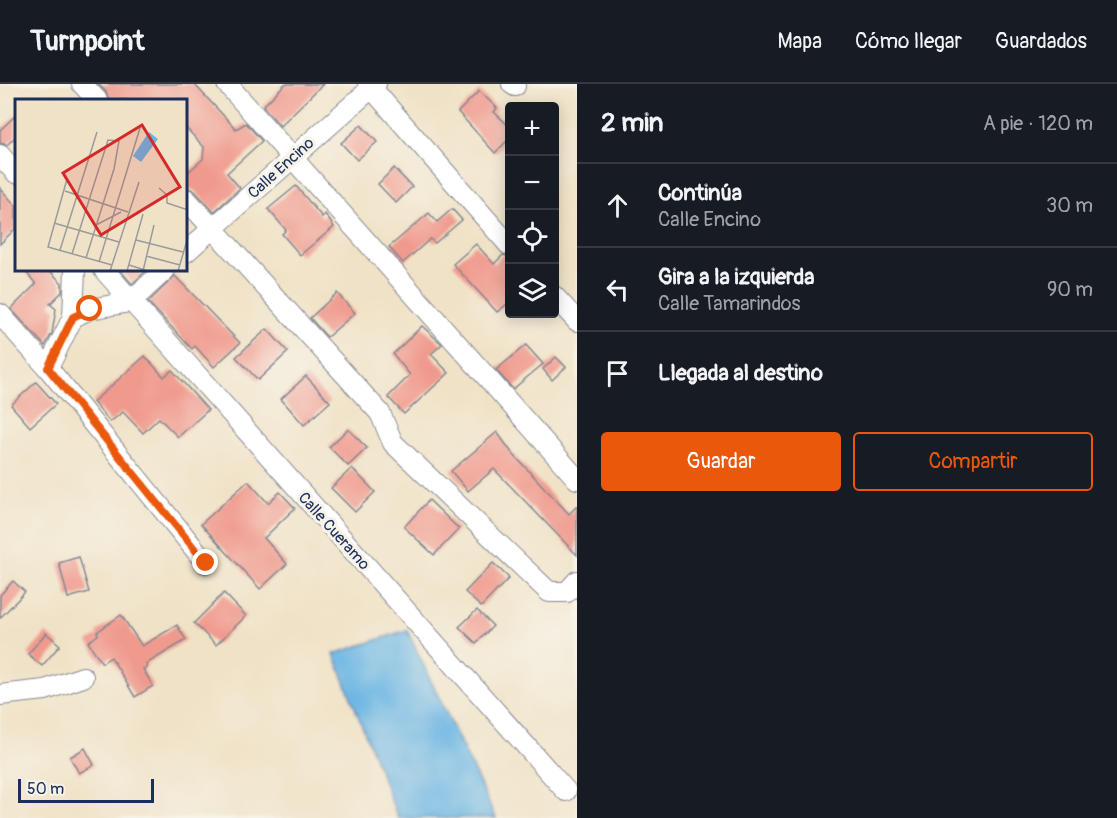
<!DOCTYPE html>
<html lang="es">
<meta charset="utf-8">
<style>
:root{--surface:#171b24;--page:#20242c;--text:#f1f3f6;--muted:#9ea1a6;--line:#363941;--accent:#ea580c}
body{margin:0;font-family:Pangolin,sans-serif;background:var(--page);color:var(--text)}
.controls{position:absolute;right:18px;top:18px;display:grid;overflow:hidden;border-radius:6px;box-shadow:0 3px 15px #0003}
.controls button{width:54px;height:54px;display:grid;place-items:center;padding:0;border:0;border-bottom:2px solid var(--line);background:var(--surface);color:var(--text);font:30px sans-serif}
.scale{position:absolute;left:18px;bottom:15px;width:136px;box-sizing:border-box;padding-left:6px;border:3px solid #1b2f5e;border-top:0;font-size:16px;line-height:21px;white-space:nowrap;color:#1b2f5e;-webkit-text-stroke:4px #f7f3e8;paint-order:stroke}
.stop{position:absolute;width:18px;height:18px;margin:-14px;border:4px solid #ea580c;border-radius:50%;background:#fff}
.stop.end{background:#ea580c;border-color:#fff;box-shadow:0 2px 6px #0008}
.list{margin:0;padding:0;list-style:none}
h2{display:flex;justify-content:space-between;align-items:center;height:78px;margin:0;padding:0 24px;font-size:26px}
h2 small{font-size:20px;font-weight:400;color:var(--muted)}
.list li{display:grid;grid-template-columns:39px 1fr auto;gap:18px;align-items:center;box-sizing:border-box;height:84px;padding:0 24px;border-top:2px solid var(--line)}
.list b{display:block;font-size:22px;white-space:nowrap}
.list p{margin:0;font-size:20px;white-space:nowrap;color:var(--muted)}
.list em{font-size:20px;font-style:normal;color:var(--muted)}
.actions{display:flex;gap:12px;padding:18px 24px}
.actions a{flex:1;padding:14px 0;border:2px solid var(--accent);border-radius:6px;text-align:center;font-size:21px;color:var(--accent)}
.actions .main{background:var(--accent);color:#fff}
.icon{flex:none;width:33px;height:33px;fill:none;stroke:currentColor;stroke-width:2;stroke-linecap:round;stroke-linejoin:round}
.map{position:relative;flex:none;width:577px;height:734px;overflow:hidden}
header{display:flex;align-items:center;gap:36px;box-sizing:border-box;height:84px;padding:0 30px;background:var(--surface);border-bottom:2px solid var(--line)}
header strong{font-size:28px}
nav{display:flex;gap:33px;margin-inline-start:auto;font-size:21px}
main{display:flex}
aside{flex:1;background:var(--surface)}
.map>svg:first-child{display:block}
.water{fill:#6bb5e3;stroke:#4372a0;stroke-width:1.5}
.building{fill:#f09a8d}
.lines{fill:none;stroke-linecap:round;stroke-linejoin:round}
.street-casing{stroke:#868892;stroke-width:22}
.street{stroke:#fff;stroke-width:20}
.route{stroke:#ea580c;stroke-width:8}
.labels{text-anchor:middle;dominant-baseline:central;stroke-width:6;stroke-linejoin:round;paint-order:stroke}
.street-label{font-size:16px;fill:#1b2f5e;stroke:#f7f3e8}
.inset-road{fill:none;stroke:#9b9a9c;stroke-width:1.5}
.view{fill:#d62828;fill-opacity:0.15;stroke:#d62828;stroke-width:3}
.inset-edge{fill:none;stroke:#1b2f5e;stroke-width:3}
</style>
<header>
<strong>Turnpoint</strong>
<nav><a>Mapa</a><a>Cómo llegar</a><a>Guardados</a></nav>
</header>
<main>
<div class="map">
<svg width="577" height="734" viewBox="0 0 577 734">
<rect width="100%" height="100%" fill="#f7f3e8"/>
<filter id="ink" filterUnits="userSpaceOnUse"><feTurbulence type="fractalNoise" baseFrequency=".0167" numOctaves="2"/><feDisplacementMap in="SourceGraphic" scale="12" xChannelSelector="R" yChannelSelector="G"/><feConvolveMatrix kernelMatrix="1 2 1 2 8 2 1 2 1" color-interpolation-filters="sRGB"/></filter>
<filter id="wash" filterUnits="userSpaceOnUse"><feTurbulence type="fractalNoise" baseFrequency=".008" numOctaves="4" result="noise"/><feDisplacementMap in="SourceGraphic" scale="24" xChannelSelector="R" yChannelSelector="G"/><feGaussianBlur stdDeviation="1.35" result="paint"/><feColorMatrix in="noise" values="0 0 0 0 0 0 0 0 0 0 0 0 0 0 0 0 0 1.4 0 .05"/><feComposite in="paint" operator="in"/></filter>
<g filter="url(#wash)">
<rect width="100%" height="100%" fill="#f0e2c6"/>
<!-- water -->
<polygon class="water" points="407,546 496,734 398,734 334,570"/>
<g id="blocks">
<!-- building -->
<g class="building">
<polygon points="98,0 194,0 236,45 246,39 262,57 227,89 240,104 214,128 195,107 186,103 186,90 203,75 204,63 186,44 186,16 109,16 106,8"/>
<polygon points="285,0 323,0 280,42 263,22"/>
<polygon points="479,7 497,24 494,28 510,43 510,54 495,69 458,28"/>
<polygon points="16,31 16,52 7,61 0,59 0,46"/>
<polygon points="361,41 377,58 357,76 341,59"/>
<polygon points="394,84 412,103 396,119 378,100"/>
<polygon points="296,102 322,133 325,130 334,143 300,171 282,150 286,146 268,125"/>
<polygon points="0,104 16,122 16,144 0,160"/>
<polygon points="452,125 462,136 435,159 430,155 403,179 389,163 429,129 437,138"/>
<polygon points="476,160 494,180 503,171 510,173 510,218 497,228 453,180"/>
<polygon points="24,186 49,186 62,199 62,208 50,220 56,225 52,249 45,262 11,225 36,200"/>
<polygon points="120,186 147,186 132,200"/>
<polygon points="175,192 240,259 214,283 195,262 192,265 148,218"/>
<polygon points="337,209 355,229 327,253 310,234"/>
<polygon points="422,242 442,260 431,270 449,289 404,330 388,313 410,291 393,270"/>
<polygon points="267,245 288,268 258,296 236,273"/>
<polygon points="526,261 543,280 513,305 496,286"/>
<polygon points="145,272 164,293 172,286 208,326 178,353 159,334 143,349 123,328 110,338 93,318"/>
<polygon points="556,273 566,283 552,296 543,285"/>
<polygon points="306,292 330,318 304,341 281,315"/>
<polygon points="36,298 56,320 30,343 11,321"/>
<polygon points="348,345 367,364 348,382 329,363"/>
<polygon points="497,348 512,369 569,430 577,422 577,471 494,385 468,407 451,387"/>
<polygon points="352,384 375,408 355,428 331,404"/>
<polygon points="248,397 268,419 280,408 295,424 264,454 287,480 260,505 201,440"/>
<polygon points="429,416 459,445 434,471 404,443"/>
<polygon points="79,473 89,508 68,514 59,479"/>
<polygon points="493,479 509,494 481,523 465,508"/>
<polygon points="13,497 25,508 0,534 0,511"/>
<polygon points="224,509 246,532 216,561 194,539"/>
<polygon points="477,526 493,542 476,559 459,543"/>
<polygon points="121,531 142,562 177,541 186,556 146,580 147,583 143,585 153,602 135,613 111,573 102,579 88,558 98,551 97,548"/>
<polygon points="46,549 60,561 42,582 28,570"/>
<polygon points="85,664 94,681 79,689 70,673"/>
</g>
</g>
</g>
<g filter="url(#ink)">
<use href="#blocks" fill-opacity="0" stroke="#868892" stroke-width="1.5"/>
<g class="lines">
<!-- street casing -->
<g class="street-casing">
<g id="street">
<polyline points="82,0 97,16"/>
<polyline points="227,0 577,395"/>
<polyline points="368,0 509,161"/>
<polyline points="512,0 515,2"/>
<polyline points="0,71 16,89"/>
<polyline points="186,115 380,329 393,359 549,508 567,508 577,497"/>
<polyline points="186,168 376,0"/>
<polyline points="104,186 566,707"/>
<polyline points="554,212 577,237"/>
<polyline points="0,230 48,284 206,479"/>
<polyline points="73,233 75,186"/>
<polyline points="48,284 73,233 90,225 130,218 165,186"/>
<polyline points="0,611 45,606 83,593"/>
</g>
</g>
<!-- street -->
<use href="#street" class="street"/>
</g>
</g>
<g class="lines" filter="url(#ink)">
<!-- route -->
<polyline class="route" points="90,225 73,233 48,284 206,479"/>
</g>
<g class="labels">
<!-- street labels -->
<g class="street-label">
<text transform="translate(281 84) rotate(-42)">Calle Encino</text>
<text transform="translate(334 447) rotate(48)">Calle Cueramo</text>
</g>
</g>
<!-- overview -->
<g transform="translate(15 15)">
<rect width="172" height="172" fill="#f0e2c6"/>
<path d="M 134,33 L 143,40 L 126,63 L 118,57 Z" fill="#6bb5e3"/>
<path class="inset-road" d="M 52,80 L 33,148 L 97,166M 144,89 L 152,96 L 152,104 L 173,111M 50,92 L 113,113M 39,124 L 104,143M 81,126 L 106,113M 121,141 L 168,153M 45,151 L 82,33M 57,155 L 93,41 L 104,42 L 99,70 L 71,159M 131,157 L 165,166M 84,163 L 125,29M 114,166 L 133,172M 95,172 L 124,83M 112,172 L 128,115M 128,172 L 139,126M 163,172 L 173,138"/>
<path class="view" d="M 127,26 L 165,88 L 86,136 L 48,74 Z"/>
<rect width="172" height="172" class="inset-edge"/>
</g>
</svg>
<div class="controls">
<button>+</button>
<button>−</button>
<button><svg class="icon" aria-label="locate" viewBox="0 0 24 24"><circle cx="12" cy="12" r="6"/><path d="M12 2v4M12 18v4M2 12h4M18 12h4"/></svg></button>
<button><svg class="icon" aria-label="layers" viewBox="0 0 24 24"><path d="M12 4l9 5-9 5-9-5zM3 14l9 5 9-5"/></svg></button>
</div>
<div class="scale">50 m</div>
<div class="stop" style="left:90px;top:225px"></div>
<div class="stop end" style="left:206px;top:479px"></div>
</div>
<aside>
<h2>2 min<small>A pie · 120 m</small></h2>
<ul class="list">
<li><svg class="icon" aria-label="ahead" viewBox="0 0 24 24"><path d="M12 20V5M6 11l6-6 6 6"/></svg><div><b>Continúa</b><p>Calle Encino</p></div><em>30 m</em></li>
<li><svg class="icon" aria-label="left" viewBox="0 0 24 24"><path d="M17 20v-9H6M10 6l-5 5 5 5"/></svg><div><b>Gira a la izquierda</b><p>Calle Tamarindos</p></div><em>90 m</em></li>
<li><svg class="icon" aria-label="arrive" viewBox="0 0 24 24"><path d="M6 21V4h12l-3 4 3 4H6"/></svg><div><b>Llegada al destino</b></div></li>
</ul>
<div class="actions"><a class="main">Guardar</a><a>Compartir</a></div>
</aside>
</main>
